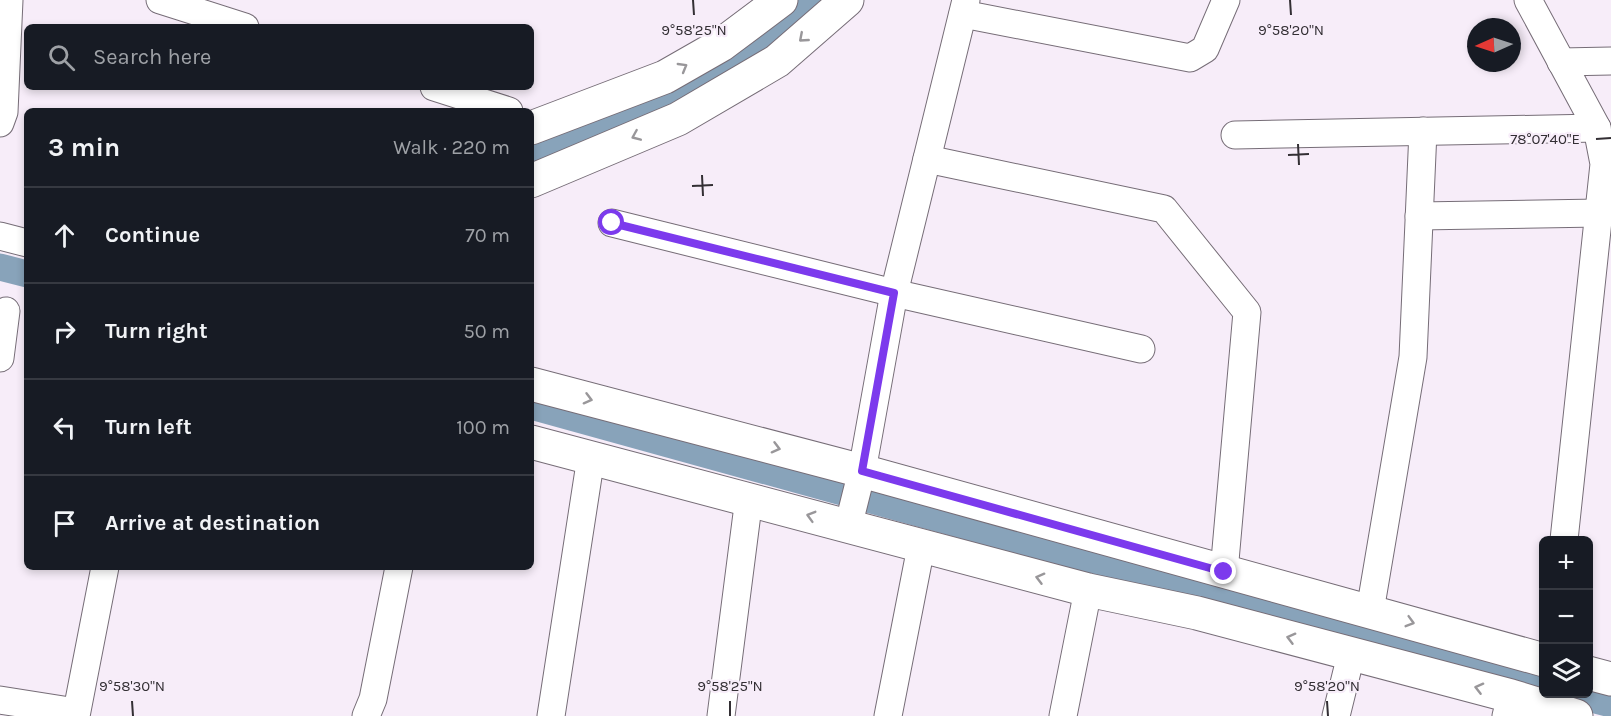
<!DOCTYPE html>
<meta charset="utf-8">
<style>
:root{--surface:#171b24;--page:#20242c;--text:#f1f3f6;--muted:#9ea1a6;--line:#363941}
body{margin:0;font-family:Karla,sans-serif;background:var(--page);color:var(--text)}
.controls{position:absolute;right:18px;bottom:18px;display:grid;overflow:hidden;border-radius:9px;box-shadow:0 3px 9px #0003}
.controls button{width:54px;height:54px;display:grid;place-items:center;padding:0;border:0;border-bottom:2px solid var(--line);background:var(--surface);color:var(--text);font:30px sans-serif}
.compass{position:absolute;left:1467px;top:18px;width:54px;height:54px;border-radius:50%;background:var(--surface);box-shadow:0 3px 9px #0003;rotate:267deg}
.stop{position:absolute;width:18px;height:18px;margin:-14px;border:4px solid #7c3aed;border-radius:50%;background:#fff}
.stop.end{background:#7c3aed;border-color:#fff;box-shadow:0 2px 6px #0008}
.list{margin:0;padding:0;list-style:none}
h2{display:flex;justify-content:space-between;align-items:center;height:78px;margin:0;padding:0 24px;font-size:26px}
h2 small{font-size:20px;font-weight:400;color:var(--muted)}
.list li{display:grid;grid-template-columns:39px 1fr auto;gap:18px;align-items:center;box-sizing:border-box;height:96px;padding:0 24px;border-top:2px solid var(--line)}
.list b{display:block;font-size:22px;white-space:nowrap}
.list em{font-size:20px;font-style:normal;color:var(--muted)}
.icon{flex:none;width:33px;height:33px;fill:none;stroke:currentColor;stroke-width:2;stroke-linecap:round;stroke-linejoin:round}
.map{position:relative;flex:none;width:1611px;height:716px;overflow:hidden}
.search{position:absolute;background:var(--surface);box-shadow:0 3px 9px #0003;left:24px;top:24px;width:510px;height:66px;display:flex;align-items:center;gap:15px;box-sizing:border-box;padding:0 21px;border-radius:9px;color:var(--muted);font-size:22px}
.panel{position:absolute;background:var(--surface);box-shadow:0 3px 9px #0003;left:24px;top:108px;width:510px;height:462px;border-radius:9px}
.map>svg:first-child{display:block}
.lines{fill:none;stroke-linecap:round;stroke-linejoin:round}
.canal{stroke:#88a3ba;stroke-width:27}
.street-casing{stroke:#766d77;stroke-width:29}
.primary-casing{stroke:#766d77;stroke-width:35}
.street{stroke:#fff;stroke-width:27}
.primary{stroke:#fff;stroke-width:33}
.oneway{stroke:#99979a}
.route{stroke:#7c3aed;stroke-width:8}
.ticks{fill:none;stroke:#332f34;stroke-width:2}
.ticks-label{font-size:15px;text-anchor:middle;fill:#332f34;stroke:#f7edf9;stroke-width:4.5;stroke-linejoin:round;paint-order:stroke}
</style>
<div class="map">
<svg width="1611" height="716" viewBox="0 0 1611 716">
<rect width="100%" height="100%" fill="#f7edf9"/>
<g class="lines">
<!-- canal -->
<g class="canal">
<polyline points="531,154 673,97 746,60 814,0"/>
<polyline points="0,267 27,274"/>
<polyline points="531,406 1544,686"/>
<polyline points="1572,694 1611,704"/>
</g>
<!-- street casing -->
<g class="street-casing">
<g id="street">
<polyline points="160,0 245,27"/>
<polyline points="1528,0 1597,128 1604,164 1564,540"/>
<polyline points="963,14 1190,58 1205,49 1226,0"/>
<polyline points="1561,62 1611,61"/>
<polyline points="434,87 509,111"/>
<polyline points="0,123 4,112 9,0"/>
<polyline points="1235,135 1597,128"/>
<polyline points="927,159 1164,209 1247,312 1224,572"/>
<polyline points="1419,216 1599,213"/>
<polyline points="612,223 894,293 1141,349"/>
<polyline points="0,236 27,243"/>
<polyline points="0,358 6,311"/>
<polyline points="848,527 862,471 894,293 966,0"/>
<polyline points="1370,611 1413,357 1423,131"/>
<polyline points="0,700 76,712"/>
<polyline points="76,716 105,567"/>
<polyline points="366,716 373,699 399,567"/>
<polyline points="551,716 591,457"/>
<polyline points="721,716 749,498"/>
<polyline points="888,716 921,547"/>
<polyline points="1063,716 1088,590"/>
<polyline points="1336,716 1351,655"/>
<polyline points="1506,716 1511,696"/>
</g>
</g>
<!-- primary casing -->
<g class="primary-casing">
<g id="primary">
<polyline points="531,128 665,77 721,45 781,0"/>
<polyline points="531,181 678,119 777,61 847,0"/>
<polyline points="531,384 862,471 1544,660"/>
<polyline points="531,442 1088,590 1197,613 1511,696 1576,716"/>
<polyline points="1588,673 1611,679"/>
</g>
</g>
<!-- street -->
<use href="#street" class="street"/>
<!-- primary -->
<use href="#primary" class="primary"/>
</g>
<!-- one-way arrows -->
<defs><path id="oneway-chevron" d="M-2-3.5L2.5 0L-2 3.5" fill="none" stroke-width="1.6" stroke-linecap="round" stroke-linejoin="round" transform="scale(1.5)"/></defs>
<g class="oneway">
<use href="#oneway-chevron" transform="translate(803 38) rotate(139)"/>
<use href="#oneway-chevron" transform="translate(683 67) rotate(-30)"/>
<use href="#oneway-chevron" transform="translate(636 136) rotate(157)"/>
<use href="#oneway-chevron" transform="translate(588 399) rotate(15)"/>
<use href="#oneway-chevron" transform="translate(776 448) rotate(15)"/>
<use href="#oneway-chevron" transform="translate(811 516) rotate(-164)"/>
<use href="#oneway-chevron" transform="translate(1040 578) rotate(-165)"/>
<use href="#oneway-chevron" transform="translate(1410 622) rotate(16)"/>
<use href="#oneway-chevron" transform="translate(1291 638) rotate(-165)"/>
<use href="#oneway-chevron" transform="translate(1479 688) rotate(-166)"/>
</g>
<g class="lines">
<!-- route -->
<polyline class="route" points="612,223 894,293 862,471 1224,572"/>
</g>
<!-- ticks -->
<path class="ticks" d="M 693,0 L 694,15M 1290,0 L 1291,15M 1596,139 L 1611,138M 1298,144 L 1299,165M 1288,155 L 1309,154M 702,175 L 703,196M 692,186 L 713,185M 132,701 L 133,716M 730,701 L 730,716M 1327,701 L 1328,716"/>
<g class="ticks-label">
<text x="694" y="35">9°58'25"N</text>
<text x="1291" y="35">9°58'20"N</text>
<text x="1545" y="144">78°07'40"E</text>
<text x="132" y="691">9°58'30"N</text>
<text x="730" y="691">9°58'25"N</text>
<text x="1327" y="691">9°58'20"N</text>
</g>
</svg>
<div class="controls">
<button>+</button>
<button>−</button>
<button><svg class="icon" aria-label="layers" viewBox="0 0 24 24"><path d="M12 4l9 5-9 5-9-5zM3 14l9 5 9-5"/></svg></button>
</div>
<svg class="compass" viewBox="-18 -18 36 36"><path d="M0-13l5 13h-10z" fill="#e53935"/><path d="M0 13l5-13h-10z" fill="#9ea1a6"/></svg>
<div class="stop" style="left:612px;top:223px"></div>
<div class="stop end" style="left:1224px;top:572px"></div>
<div class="search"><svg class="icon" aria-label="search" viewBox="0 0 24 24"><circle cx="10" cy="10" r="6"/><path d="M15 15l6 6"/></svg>Search here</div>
<section class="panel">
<h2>3 min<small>Walk · 220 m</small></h2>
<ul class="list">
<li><svg class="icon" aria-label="ahead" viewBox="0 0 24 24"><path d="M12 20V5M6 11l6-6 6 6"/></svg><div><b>Continue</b></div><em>70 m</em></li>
<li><svg class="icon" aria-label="right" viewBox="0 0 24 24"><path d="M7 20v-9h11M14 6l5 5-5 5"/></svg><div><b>Turn right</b></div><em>50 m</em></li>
<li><svg class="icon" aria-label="left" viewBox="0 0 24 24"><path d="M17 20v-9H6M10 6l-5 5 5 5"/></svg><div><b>Turn left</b></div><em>100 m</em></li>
<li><svg class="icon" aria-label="arrive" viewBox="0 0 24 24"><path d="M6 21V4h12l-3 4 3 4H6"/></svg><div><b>Arrive at destination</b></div></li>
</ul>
</section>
</div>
